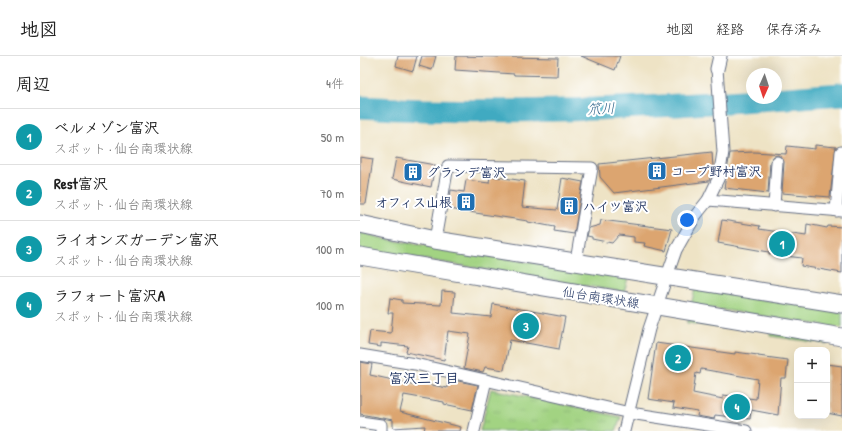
<!DOCTYPE html>
<html lang="ja">
<meta charset="utf-8">
<style>
:root{--surface:#fff;--page:#f6f6f6;--text:#222;--muted:#767676;--line:#e0e0e0;--accent:#1f6fb2}
body{margin:0;font-family:"Patrick Hand","Klee One",sans-serif;background:var(--page);color:var(--text)}
.controls{position:absolute;right:12px;bottom:12px;display:grid;overflow:hidden;border-radius:8px;box-shadow:0 4px 16px #0002}
.controls button{width:36px;height:36px;display:grid;place-items:center;padding:0;border:0;border-bottom:1px solid var(--line);background:var(--surface);color:var(--text);font:20px sans-serif}
.compass{position:absolute;left:386px;top:12px;width:36px;height:36px;border-radius:50%;background:var(--surface);box-shadow:0 4px 16px #0002;rotate:183deg}
.you{position:absolute;left:327px;top:164px;width:14px;height:14px;margin:-10px;border:3px solid #fff;border-radius:50%;background:#1a73e8;box-shadow:0 0 0 6px #1a73e833}
.badge{display:grid;place-items:center;width:26px;height:26px;border-radius:50%;background:var(--accent);color:#fff;font-size:13px;font-weight:700}
.pin{position:absolute;translate:-50% -50%;border:2px solid #fff;box-shadow:0 1px 4px #0006}
.list{margin:0;padding:0;list-style:none}
h2{display:flex;justify-content:space-between;align-items:center;height:52px;margin:0;padding:0 16px;font-size:17px}
h2 small{font-size:13px;font-weight:400;color:var(--muted)}
.list li{display:grid;grid-template-columns:26px 1fr auto;gap:12px;align-items:center;box-sizing:border-box;height:56px;padding:0 16px;border-top:1px solid var(--line)}
.list b{display:block;font-size:15px;white-space:nowrap}
.list p{margin:0;font-size:13px;white-space:nowrap;color:var(--muted)}
.list em{font-size:13px;font-style:normal;color:var(--muted)}
.map{position:relative;flex:none;width:482px;height:375px;overflow:hidden}
header{display:flex;align-items:center;gap:24px;box-sizing:border-box;height:56px;padding:0 20px;background:var(--surface);border-bottom:1px solid var(--line)}
header strong{font-size:19px}
nav{display:flex;gap:22px;margin-inline-start:auto;font-size:14px}
main{display:flex}
aside{flex:1;background:var(--surface)}
.map>svg:first-child{display:block}
.grass{fill:#a2d382;stroke:#5e8170}
.park{fill:url(#park-tufts);stroke:#5e8170}
.lines{fill:none;stroke-linecap:round;stroke-linejoin:round}
.river{stroke:#41aac1;stroke-width:23}
.building{fill:#dca570;fill-rule:evenodd}
.minor-casing{stroke:#656e82;stroke-width:13}
.tertiary-casing{stroke:#656e82;stroke-width:15}
.primary-casing{stroke:#656e82;stroke-width:19}
.minor{stroke:#fff;stroke-width:11}
.tertiary{stroke:#fff;stroke-width:13}
.primary{stroke:#fff;stroke-width:17}
.labels{text-anchor:middle;dominant-baseline:central;stroke-width:4;stroke-linejoin:round;paint-order:stroke}
.poi-label{font-size:13px;font-weight:bold;fill:#1b2f5e;stroke:#fff;text-anchor:start}
.street-label{font-size:13px;fill:#1b2f5e;stroke:#fff}
.water-label{font-size:14px;font-style:italic;fill:#2a6086;stroke:#fff}
.neighbourhood-label{font-size:14px;font-weight:bold;fill:#1b2f5e;stroke:#fff}
</style>
<header>
<strong>地図</strong>
<nav><a>地図</a><a>経路</a><a>保存済み</a></nav>
</header>
<main>
<aside>
<h2>周辺<small>4件</small></h2>
<ul class="list">
<li><span class="badge" style="background:#0f9aa8">1</span><div><b>ベルメゾン富沢</b><p>スポット · 仙台南環状線</p></div><em>50 m</em></li>
<li><span class="badge" style="background:#0f9aa8">2</span><div><b>Rest富沢</b><p>スポット · 仙台南環状線</p></div><em>70 m</em></li>
<li><span class="badge" style="background:#0f9aa8">3</span><div><b>ライオンズガーデン富沢</b><p>スポット · 仙台南環状線</p></div><em>100 m</em></li>
<li><span class="badge" style="background:#0f9aa8">4</span><div><b>ラフォート富沢A</b><p>スポット · 仙台南環状線</p></div><em>100 m</em></li>
</ul>
</aside>
<div class="map">
<svg width="482" height="375" viewBox="0 0 482 375">
<defs>
<pattern id="park-tufts" width="24" height="20" patternUnits="userSpaceOnUse"><rect width="24" height="20" fill="#a2d382"/><path d="M3 7l-1-3M5 7V3M7 7l1-3M15 17l-1-3M17 17v-4M19 17l1-3" fill="none" stroke="#8bb573"/></pattern>
</defs>
<rect width="100%" height="100%" fill="#fff"/>
<filter id="ink" filterUnits="userSpaceOnUse"><feTurbulence type="fractalNoise" baseFrequency=".025" numOctaves="2"/><feDisplacementMap in="SourceGraphic" scale="8" xChannelSelector="R" yChannelSelector="G"/><feConvolveMatrix kernelMatrix="1 2 1 2 8 2 1 2 1" color-interpolation-filters="sRGB"/></filter>
<filter id="wash" filterUnits="userSpaceOnUse"><feTurbulence type="fractalNoise" baseFrequency=".012" numOctaves="4" result="noise"/><feDisplacementMap in="SourceGraphic" scale="16" xChannelSelector="R" yChannelSelector="G"/><feGaussianBlur stdDeviation="0.9" result="paint"/><feColorMatrix in="noise" values="0 0 0 0 0 0 0 0 0 0 0 0 0 0 0 0 0 1.4 0 .05"/><feComposite in="paint" operator="in"/></filter>
<g filter="url(#wash)">
<rect width="100%" height="100%" fill="#eee3c5"/>
<!-- grass -->
<g class="grass">
<polygon points="0,176 24,183 268,222 264,236 0,193"/>
<polygon points="335,233 482,256 482,272 331,249"/>
<polygon points="328,264 366,269 365,272 327,267"/>
<polygon points="410,277 468,286 467,288 410,280"/>
</g>
<!-- park -->
<polygon class="park" points="131,333 261,361 256,375 120,375"/>
<g class="lines">
<!-- river -->
<path class="river" d="M 0,51 C 161,61 321,50 482,38"/>
</g>
<g id="blocks">
<!-- building -->
<g class="building">
<polygon points="38,0 57,0 53,15 36,10"/>
<polygon points="62,0 76,0 72,14 59,10"/>
<polygon points="96,0 198,2 197,20 154,19 154,18 95,14"/>
<polygon points="221,0 260,0 255,14"/>
<polygon points="455,89 476,91 470,141 422,137 424,106 423,103 418,99 414,100 410,105 408,137 364,132 370,97 394,96 426,98 427,90 455,93"/>
<polygon points="352,96 353,112 349,125 254,137 240,121 239,108"/>
<polygon points="0,101 13,103 6,148 0,148"/>
<polygon points="36,102 75,109 71,131 32,123"/>
<polygon points="130,120 165,125 162,151 197,154 202,122 223,126 214,178 194,175 195,171 168,166 168,165 89,153 91,134 104,136 106,124 129,127"/>
<polygon points="241,164 312,173 306,195 284,190 285,187 274,186 274,181 259,179 252,187 232,183 232,181 227,180 229,172 240,169"/>
<polygon points="362,164 400,170 399,173 446,180 447,168 467,172 468,170 482,171 482,217 441,210 442,202 409,198 409,196 358,187"/>
<polygon points="82,235 95,236 93,257 131,261 133,248 205,261 199,293 150,284 144,314 125,311 123,316 104,312 110,278 88,275 84,304 46,296 48,290 21,287 21,291 8,289 10,275 31,277 33,257 28,257 30,242 42,244 42,247 81,249"/>
<path d="M 296,287 L 375,298 L 375,296 L 398,299 L 398,300 L 428,304 L 426,322 L 421,322 L 418,359 L 391,354 L 390,363 L 355,359 L 354,363 L 337,360 L 338,356 L 313,352 L 314,347 L 288,343 ZM 341,313 L 398,323 L 396,343 L 363,339 L 363,343 L 333,337 L 336,317 L 340,318 Z"/>
<polygon points="0,306 12,308 10,319 56,329 57,326 87,332 88,323 118,329 112,354 84,348 84,346 44,339 40,356 101,371 100,375 64,375 65,370 33,372 33,364 0,358"/>
<polygon points="467,308 482,310 482,360 467,357"/>
</g>
</g>
</g>
<g filter="url(#ink)">
<use href="#blocks" fill-opacity="0" stroke="#656e82" stroke-width="1"/>
<g class="lines">
<!-- minor casing -->
<g class="minor-casing">
<g id="minor">
<polyline points="348,144 482,155"/>
<polyline points="414,150 417,106"/>
<polyline points="476,155 481,96"/>
<polyline points="75,184 88,110 232,112 216,205"/>
<polyline points="0,299 55,308 270,357 386,375"/>
<polyline points="0,366 21,369 21,375"/>
<polyline points="114,375 126,324"/>
<polyline points="264,375 289,273 307,220 316,194 336,159 348,144 359,121 363,96 357,13"/>
</g>
</g>
<!-- tertiary casing -->
<g class="tertiary-casing">
<polyline id="tertiary" points="357,13 360,0"/>
</g>
<!-- primary casing -->
<g class="primary-casing">
<g id="primary">
<polyline points="0,168 75,184 482,248"/>
<polyline points="0,200 482,281"/>
</g>
</g>
<!-- minor -->
<use href="#minor" class="minor"/>
<!-- tertiary -->
<use href="#tertiary" class="tertiary"/>
<!-- primary -->
<use href="#primary" class="primary"/>
</g>
</g>
<!-- icons -->
<defs>
<g id="building-square" transform="scale(1)"><rect x="-9" y="-9" width="18" height="18" rx="4" fill="#1f6fb2" stroke="#fff"/><path d="M-4-6H4V6H1V3H-1V6H-4ZM-2.5-4.3h1.7v1.8h-1.7ZM.8-4.3h1.7v1.8H.8ZM-2.5-1h1.7V.8h-1.7ZM.8-1h1.7V.8H.8Z" fill="#fff"/></g>
</defs>
<g fill-rule="evenodd">
<use href="#building-square" x="297" y="115"/>
<use href="#building-square" x="53" y="116"/>
<use href="#building-square" x="106" y="146"/>
<use href="#building-square" x="209" y="150"/>
</g>
<g class="labels">
<!-- poi labels -->
<g class="poi-label">
<text x="311" y="115">コープ野村富沢</text>
<text x="67" y="116">グランデ富沢</text>
<text x="92" y="146" text-anchor="end">オフィス山根</text>
<text x="223" y="150">ハイツ富沢</text>
</g>
<!-- street labels -->
<g class="street-label">
<text transform="translate(241 241) rotate(9)">仙台南環状線</text>
</g>
<!-- water labels -->
<g class="water-label">
<text transform="translate(241 52) rotate(-3)">笊川</text>
</g>
<!-- neighbourhood labels -->
<g class="neighbourhood-label">
<text x="64" y="321">富沢三丁目</text>
</g>
</g>
</svg>
<div class="controls">
<button>+</button>
<button>−</button>
</div>
<svg class="compass" viewBox="-18 -18 36 36"><path d="M0-13l5 13h-10z" fill="#e53935"/><path d="M0 13l5-13h-10z" fill="#767676"/></svg>
<div class="you"></div>
<div class="pin badge" style="left:422px;top:188px;background:#0f9aa8">1</div>
<div class="pin badge" style="left:318px;top:302px;background:#0f9aa8">2</div>
<div class="pin badge" style="left:166px;top:270px;background:#0f9aa8">3</div>
<div class="pin badge" style="left:377px;top:351px;background:#0f9aa8">4</div>
</div>
</main>
